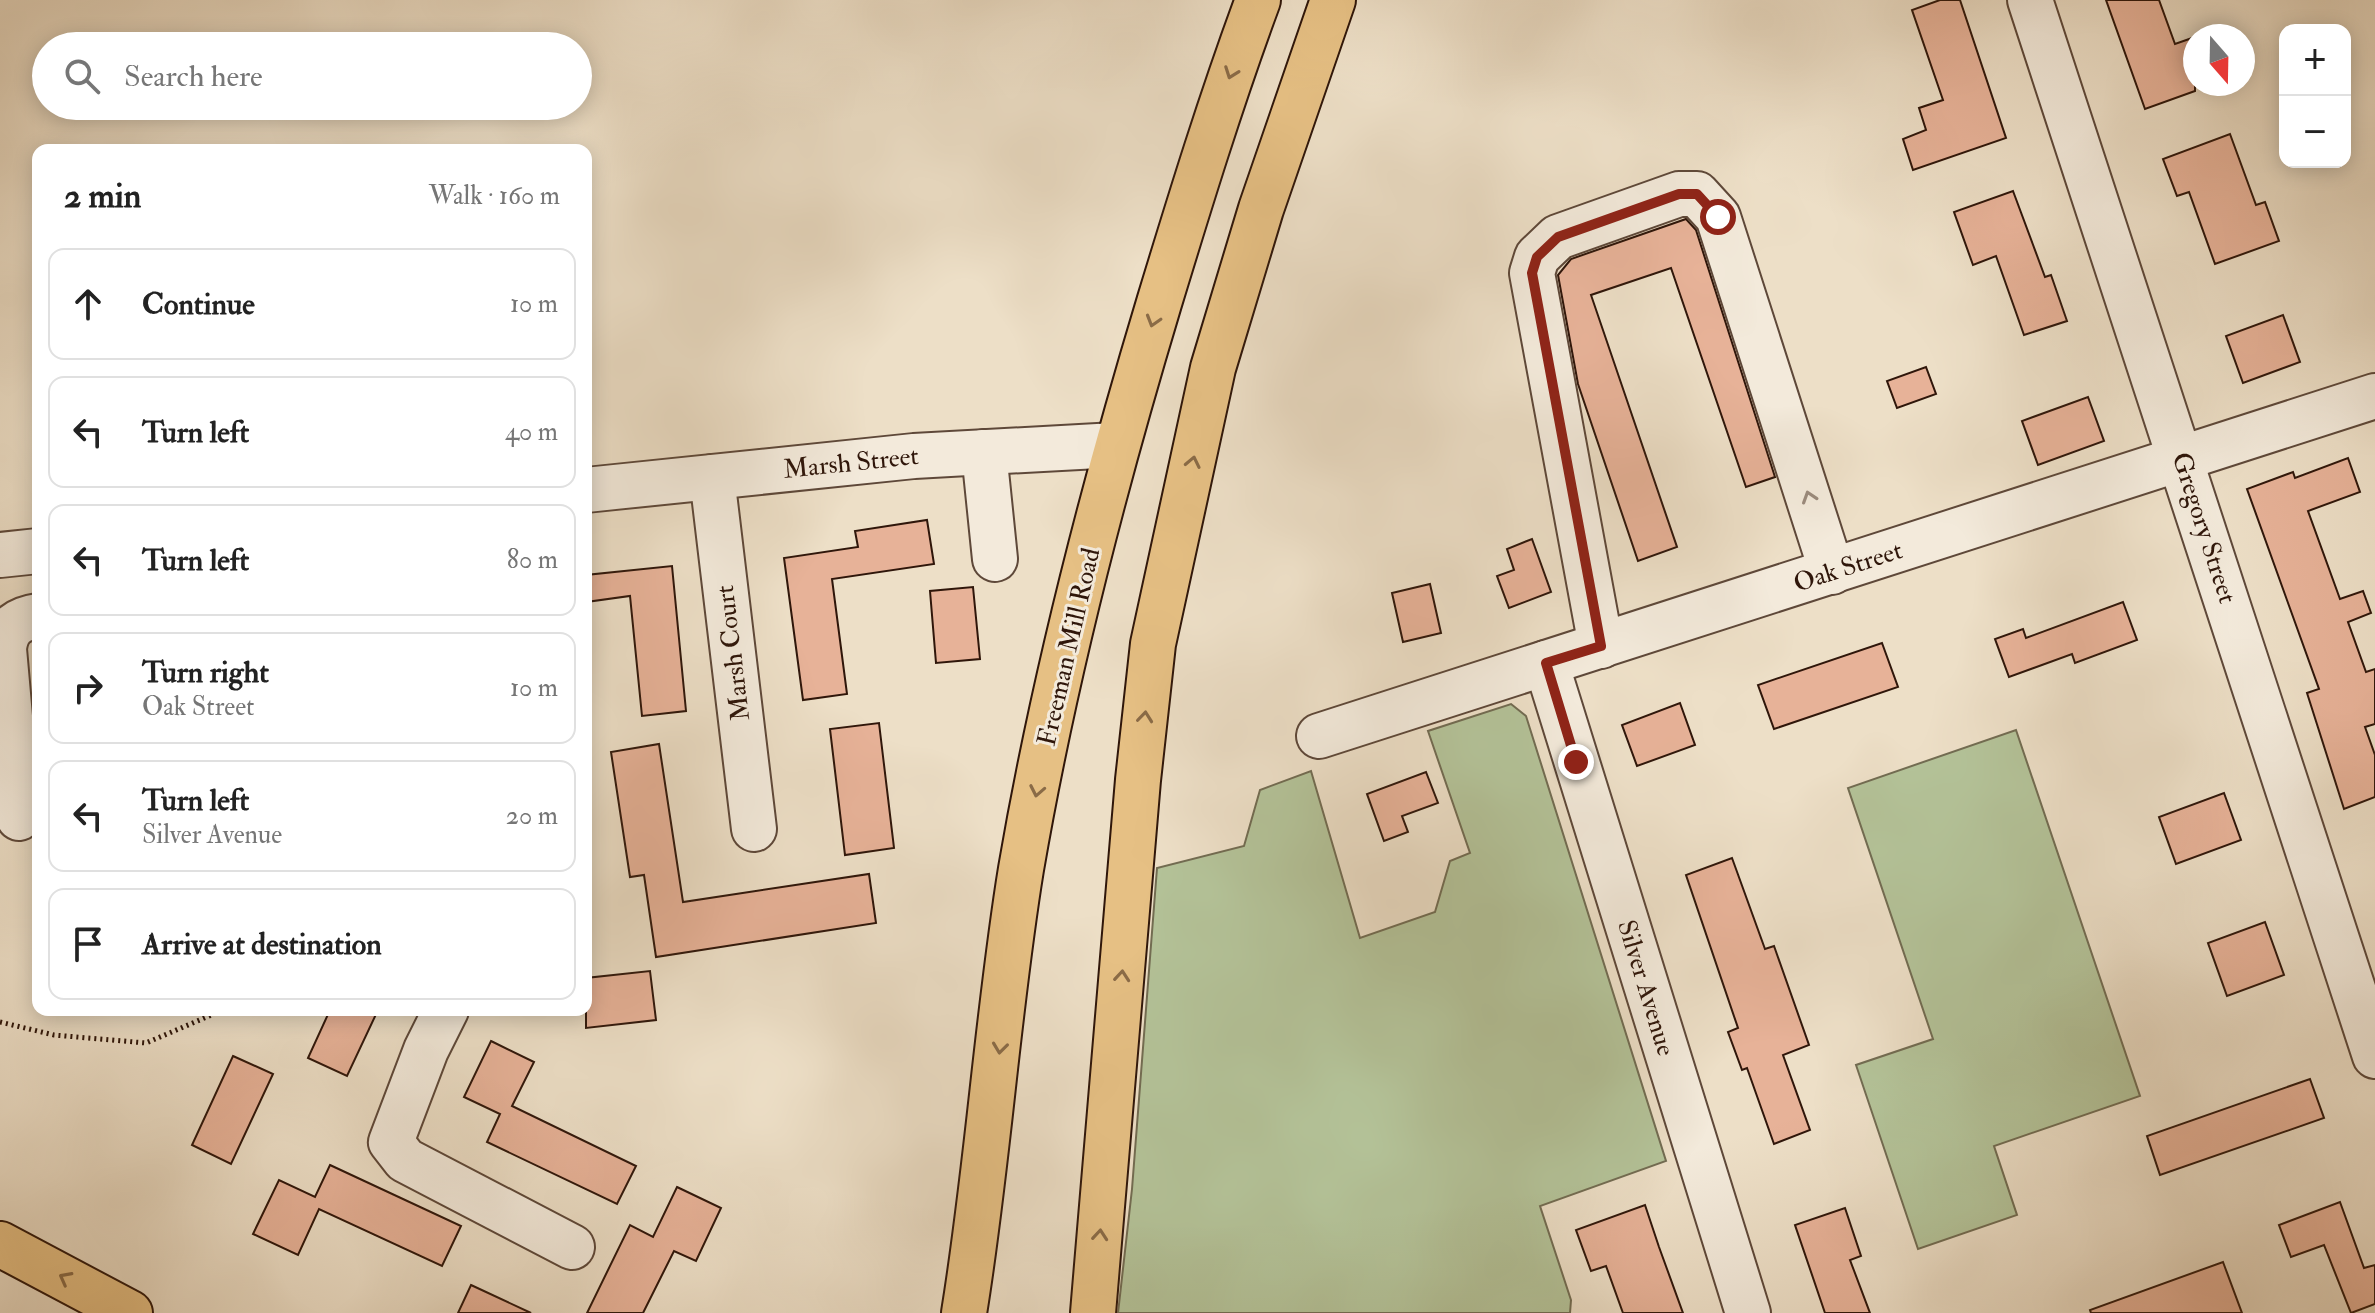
<!DOCTYPE html>
<meta charset="utf-8">
<style>
:root{--surface:#fff;--page:#f2f2f2;--text:#222;--muted:#767676;--line:#e0e0e0}
body{margin:0;font-family:"IM FELL Double Pica",serif;background:var(--page);color:var(--text)}
.controls{position:absolute;right:24px;top:24px;display:grid;overflow:hidden;border-radius:16px;box-shadow:0 4px 20px #0003}
.controls button{width:72px;height:72px;display:grid;place-items:center;padding:0;border:0;border-bottom:2px solid var(--line);background:var(--surface);color:var(--text);font:40px sans-serif}
.compass{position:absolute;left:2183px;top:24px;width:72px;height:72px;border-radius:50%;background:var(--surface);box-shadow:0 4px 20px #0003;rotate:160deg}
.stop{position:absolute;width:24px;height:24px;margin:-18px;border:6px solid #8f2418;border-radius:50%;background:#fff}
.stop.end{background:#8f2418;border-color:#fff;box-shadow:0 2px 8px #0008}
.list{margin:0;padding:0;list-style:none}
h2{display:flex;justify-content:space-between;align-items:center;height:104px;margin:0;padding:0 32px;font-size:34px}
h2 small{font-size:26px;font-weight:400;color:var(--muted)}
.list li{display:grid;grid-template-columns:52px 1fr auto;gap:24px;align-items:center;box-sizing:border-box;height:112px;margin:0 16px 16px;padding:0 16px;border:2px solid var(--line);border-radius:16px}
.list b{display:block;font-size:30px;white-space:nowrap}
.list p{margin:0;font-size:26px;white-space:nowrap;color:var(--muted)}
.list em{font-size:26px;font-style:normal;color:var(--muted)}
.icon{flex:none;width:44px;height:44px;fill:none;stroke:currentColor;stroke-width:2;stroke-linecap:round;stroke-linejoin:round}
.map{position:relative;flex:none;width:2375px;height:1313px;overflow:hidden}
.search{position:absolute;background:var(--surface);box-shadow:0 4px 20px #0003;left:32px;top:32px;width:560px;height:88px;display:flex;align-items:center;gap:20px;box-sizing:border-box;padding:0 28px;border-radius:44px;color:var(--muted);font-size:30px}
.panel{position:absolute;background:var(--surface);box-shadow:0 4px 20px #0003;left:32px;top:144px;width:560px;height:872px;border-radius:16px}
.map>svg:first-child{display:block}
.green{fill:#b4c399;stroke:#726c52;stroke-width:2}
.building{fill:#e7b298;stroke:#2f160a;stroke-width:2}
.lines{fill:none;stroke-linecap:round;stroke-linejoin:round}
.minor-casing{stroke:#5e4839;stroke-width:48}
.major-casing{stroke:#2f160a;stroke-width:48}
.path{stroke:#2f160a;stroke-width:5;stroke-dasharray:2 4;stroke-linecap:butt}
.minor{stroke:#f3eadb;stroke-width:44}
.major{stroke:#e6c084;stroke-width:44}
.oneway{stroke:#8a6b47}
.oneway2{stroke:#9b8b7d}
.route{stroke:#8f2418;stroke-width:10}
.labels{text-anchor:middle;dominant-baseline:central;stroke-width:6;stroke-linejoin:round;paint-order:stroke}
.street-label{font-size:26px;fill:#2f160a;stroke:#f3eadb}
</style>
<div class="map">
<svg width="2375" height="1313" viewBox="0 0 2375 1313">
<rect width="100%" height="100%" fill="#eddfc7"/>
<filter id="stains"><feTurbulence type="fractalNoise" baseFrequency=".0025" numOctaves="4"/><feColorMatrix values="0 0 0 0 .2 0 0 0 0 .09 0 0 0 0 .02 0 0 0 .5 -.17"/></filter>
<radialGradient id="worn" r=".72"><stop offset=".6" stop-color="#630" stop-opacity="0"/><stop offset="1" stop-color="#630" stop-opacity=".3"/></radialGradient>
<!-- green -->
<g class="green">
<polygon points="1511,704 1526,716 1666,1161 1540,1206 1571,1300 1570,1313 1118,1313 1132,1189 1157,868 1244,846 1260,790 1311,771 1360,938 1435,912 1450,861 1470,853 1428,731"/>
<polygon points="2016,730 2140,1096 1994,1146 2017,1215 1918,1249 1856,1065 1933,1039 1848,788"/>
</g>
<!-- building -->
<g class="building">
<polygon points="1940,0 1960,0 2006,138 1913,170 1903,139 1926,130 1919,108 1943,100 1912,10"/>
<polygon points="2106,0 2159,0 2175,44 2195,37 2195,91 2145,109"/>
<polygon points="2230,134 2256,205 2265,202 2279,241 2215,264 2189,192 2177,196 2163,159"/>
<polygon points="2013,191 2045,277 2051,275 2067,321 2024,335 1996,256 1973,265 1954,212"/>
<polygon points="1686,219 1696,230 1775,477 1746,487 1671,268 1591,295 1677,547 1638,561 1578,384 1558,275 1571,259"/>
<polygon points="2283,315 2300,362 2243,383 2226,336"/>
<polygon points="1926,367 1936,394 1897,408 1887,381"/>
<polygon points="2088,397 2104,441 2038,465 2022,421"/>
<polygon points="2348,458 2360,492 2308,511 2340,599 2363,591 2371,613 2348,622 2366,672 2375,669 2375,724 2365,727 2375,755 2375,797 2344,809 2307,693 2319,689 2247,489 2293,472 2295,478"/>
<polygon points="927,520 934,564 832,579 847,694 803,700 784,558 858,547 855,531"/>
<polygon points="1532,539 1551,592 1509,608 1497,576 1514,570 1507,549"/>
<polygon points="672,566 686,711 642,716 630,596 586,602 586,575"/>
<polygon points="1430,584 1441,633 1403,642 1392,593"/>
<polygon points="973,587 980,659 936,663 930,591"/>
<polygon points="2123,602 2137,640 2075,663 2072,654 2009,677 1995,639 2023,629 2026,638"/>
<polygon points="1882,643 1898,687 1774,729 1758,685"/>
<polygon points="1680,703 1695,745 1637,766 1622,725"/>
<polygon points="879,723 894,848 845,855 830,729"/>
<polygon points="659,744 683,902 869,874 876,923 656,957 644,875 630,877 611,752"/>
<polygon points="1426,772 1438,803 1402,816 1408,832 1384,841 1367,794"/>
<polygon points="2224,793 2241,840 2176,864 2159,817"/>
<polygon points="1732,858 1765,949 1774,946 1809,1045 1783,1055 1810,1130 1774,1144 1747,1068 1742,1070 1728,1032 1738,1028 1686,875"/>
<polygon points="2265,922 2284,975 2227,996 2208,943"/>
<polygon points="650,971 656,1020 586,1028 586,978"/>
<polygon points="330,1010 378,1010 347,1076 308,1058"/>
<polygon points="491,1041 534,1062 512,1106 636,1166 617,1204 487,1142 500,1114 464,1097"/>
<polygon points="233,1056 273,1074 231,1164 192,1145"/>
<polygon points="2310,1079 2324,1118 2160,1175 2147,1136"/>
<polygon points="330,1165 461,1226 442,1266 319,1209 298,1255 253,1234 279,1180 315,1197"/>
<polygon points="677,1187 721,1208 696,1261 674,1251 643,1313 587,1313 630,1225 653,1237"/>
<polygon points="2340,1202 2364,1268 2375,1265 2375,1304 2351,1313 2324,1245 2291,1257 2279,1225"/>
<polygon points="1645,1205 1659,1247 1683,1313 1623,1313 1606,1266 1591,1271 1576,1230"/>
<polygon points="1845,1208 1861,1256 1850,1260 1870,1313 1825,1313 1795,1225"/>
<polygon points="2223,1262 2242,1313 2091,1313 2090,1310"/>
<polygon points="471,1285 531,1313 458,1313"/>
</g>
<g class="lines">
<!-- minor casing -->
<g class="minor-casing">
<g id="minor">
<polyline points="2030,0 2375,1056"/>
<polyline points="984,452 995,559"/>
<polyline points="712,477 754,829"/>
<polyline points="586,490 914,456 1116,445"/>
<polyline points="0,555 38,551"/>
<polyline points="1601,646 1532,273 1537,257 1558,237 1679,194 1697,194 1718,217 1832,572"/>
<polyline points="1546,663 1748,1313"/>
<polyline points="1319,736 2375,396"/>
<path d="M 19,818 L 4,649 C 6,628 17,619 38,616"/>
<polyline points="446,1010 426,1050 391,1142 405,1160 572,1247"/>
</g>
</g>
<!-- major casing -->
<g class="major-casing">
<g id="major">
<polyline points="0,1244 130,1313"/>
<path d="M 964,1313 C 988,1166 997,1016 1021,869 C 1054,677 1103,489 1159,303 C 1190,201 1221,100 1258,0"/>
<polyline points="1093,1313 1138,780 1153,644 1213,368 1261,209 1333,0"/>
</g>
</g>
<!-- path -->
<polyline class="path" points="0,1022 54,1035 146,1043 223,1010"/>
<!-- minor -->
<use href="#minor" class="minor"/>
<!-- major -->
<use href="#major" class="major"/>
</g>
<!-- one-way arrows -->
<defs><path id="oneway-chevron" d="M-2-3.5L2.5 0L-2 3.5" fill="none" stroke-width="1.6" stroke-linecap="round" stroke-linejoin="round" transform="scale(2)"/></defs>
<g class="oneway">
<use href="#oneway-chevron" transform="translate(1231 73) rotate(110)"/>
<use href="#oneway-chevron" transform="translate(1153 321) rotate(107)"/>
<use href="#oneway-chevron" transform="translate(1193 462) rotate(-78)"/>
<use href="#oneway-chevron" transform="translate(1145 717) rotate(-84)"/>
<use href="#oneway-chevron" transform="translate(1037 791) rotate(101)"/>
<use href="#oneway-chevron" transform="translate(1122 976) rotate(-85)"/>
<use href="#oneway-chevron" transform="translate(1000 1048) rotate(97)"/>
<use href="#oneway-chevron" transform="translate(1100 1235) rotate(-85)"/>
<use href="#oneway-chevron" transform="translate(65 1278) rotate(-152)"/>
</g>
<use class="oneway2" href="#oneway-chevron" transform="translate(1809 497) rotate(-108)"/>
<g class="lines">
<!-- route -->
<polyline class="route" points="1576,762 1546,663 1601,646 1532,273 1537,257 1558,237 1679,194 1697,194 1718,217"/>
</g>
<g class="labels">
<!-- street labels -->
<g class="street-label">
<text transform="translate(851 463) rotate(-6)">Marsh Street</text>
<text transform="translate(2204 528) rotate(72)">Gregory Street</text>
<text transform="translate(1848 567) rotate(-18)">Oak Street</text>
<text transform="translate(1069 647) rotate(-77)">Freeman Mill Road</text>
<text transform="translate(733 653) rotate(-97)">Marsh Court</text>
<text transform="translate(1646 988) rotate(73)">Silver Avenue</text>
</g>
</g>
<rect width="100%" height="100%" filter="url(#stains)"/>
<rect width="100%" height="100%" fill="url(#worn)"/>
</svg>
<div class="controls">
<button>+</button>
<button>−</button>
</div>
<svg class="compass" viewBox="-18 -18 36 36"><path d="M0-13l5 13h-10z" fill="#e53935"/><path d="M0 13l5-13h-10z" fill="#767676"/></svg>
<div class="stop" style="left:1718px;top:217px"></div>
<div class="stop end" style="left:1576px;top:762px"></div>
<div class="search"><svg class="icon" aria-label="search" viewBox="0 0 24 24"><circle cx="10" cy="10" r="6"/><path d="M15 15l6 6"/></svg>Search here</div>
<section class="panel">
<h2>2 min<small>Walk · 160 m</small></h2>
<ul class="list">
<li><svg class="icon" aria-label="ahead" viewBox="0 0 24 24"><path d="M12 20V5M6 11l6-6 6 6"/></svg><div><b>Continue</b></div><em>10 m</em></li>
<li><svg class="icon" aria-label="left" viewBox="0 0 24 24"><path d="M17 20v-9H6M10 6l-5 5 5 5"/></svg><div><b>Turn left</b></div><em>40 m</em></li>
<li><svg class="icon" aria-label="left" viewBox="0 0 24 24"><path d="M17 20v-9H6M10 6l-5 5 5 5"/></svg><div><b>Turn left</b></div><em>80 m</em></li>
<li><svg class="icon" aria-label="right" viewBox="0 0 24 24"><path d="M7 20v-9h11M14 6l5 5-5 5"/></svg><div><b>Turn right</b><p>Oak Street</p></div><em>10 m</em></li>
<li><svg class="icon" aria-label="left" viewBox="0 0 24 24"><path d="M17 20v-9H6M10 6l-5 5 5 5"/></svg><div><b>Turn left</b><p>Silver Avenue</p></div><em>20 m</em></li>
<li><svg class="icon" aria-label="arrive" viewBox="0 0 24 24"><path d="M6 21V4h12l-3 4 3 4H6"/></svg><div><b>Arrive at destination</b></div></li>
</ul>
</section>
</div>
